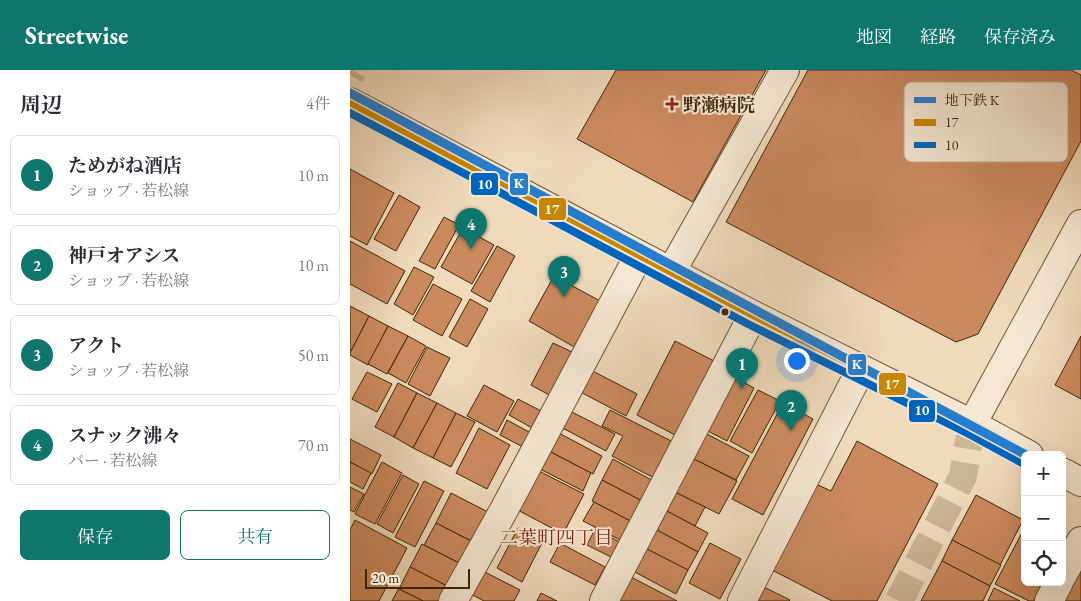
<!DOCTYPE html>
<html lang="ja">
<meta charset="utf-8">
<style>
:root{--surface:#fff;--page:#f7f7f7;--text:#2b2b33;--muted:#7c7c81;--line:#e1e1e2;--accent:#0f766e}
body{margin:0;font-family:"EB Garamond","Noto Serif JP",serif;background:var(--page);color:var(--text)}
.controls{position:absolute;right:15px;bottom:15px;display:grid;overflow:hidden;border-radius:8px;box-shadow:0 5px 20px #0002}
.controls button{width:45px;height:45px;display:grid;place-items:center;padding:0;border:0;border-bottom:1px solid var(--line);background:var(--surface);color:var(--text);font:25px sans-serif}
.scale{position:absolute;left:15px;bottom:12px;width:105px;box-sizing:border-box;padding-left:5px;border:2px solid #3d2705;border-top:0;font-size:14px;line-height:18px;white-space:nowrap;color:#3d2705;-webkit-text-stroke:4px #f5e7d3;paint-order:stroke}
.you{position:absolute;left:446px;top:290px;width:18px;height:18px;margin:-12px;border:4px solid #fff;border-radius:50%;background:#1a73e8;box-shadow:0 0 0 8px #1a73e833}
.badge{display:grid;place-items:center;width:32px;height:32px;border-radius:50%;background:var(--accent);color:#fff;font-size:16px;font-weight:700}
.pin{position:absolute;translate:-50% -41px;filter:drop-shadow(0 1px 2px #0008)}
.pin::after{content:'';position:absolute;top:26px;width:18px;height:15px;background:inherit;clip-path:polygon(0 0,100% 0,50% 100%)}
.list{margin:0;padding:0;list-style:none}
h2{display:flex;justify-content:space-between;align-items:center;height:65px;margin:0;padding:0 20px;font-size:21px}
h2 small{font-size:16px;font-weight:400;color:var(--muted)}
.list li{display:grid;grid-template-columns:32px 1fr auto;gap:15px;align-items:center;box-sizing:border-box;height:80px;margin:0 10px 10px;padding:0 10px;border:1px solid var(--line);border-radius:8px}
.list b{display:block;font-size:19px;white-space:nowrap}
.list p{margin:0;font-size:16px;white-space:nowrap;color:var(--muted)}
.list em{font-size:16px;font-style:normal;color:var(--muted)}
.actions{display:flex;gap:10px;padding:15px 20px}
.actions a{flex:1;padding:11px 0;border:1px solid var(--accent);border-radius:8px;text-align:center;font-size:18px;color:var(--accent)}
.actions .main{background:var(--accent);color:#fff}
.icon{flex:none;width:28px;height:28px;fill:none;stroke:currentColor;stroke-width:2;stroke-linecap:round;stroke-linejoin:round}
.map{position:relative;flex:none;width:731px;height:531px;overflow:hidden}
header{display:flex;align-items:center;gap:30px;box-sizing:border-box;height:70px;padding:0 25px;background:var(--accent);color:#fff}
header strong{font-size:24px}
nav{display:flex;gap:28px;margin-inline-start:auto;font-size:18px}
main{display:flex}
aside{flex:1;background:var(--surface)}
.map>svg:first-child{display:block}
.building{fill:#cb895e;stroke:#3d2705}
.lines{fill:none;stroke-linecap:round;stroke-linejoin:round}
.minor-tunnel{stroke:#cbb697;stroke-width:28;stroke-dasharray:28 14;stroke-linecap:butt}
.minor-casing{stroke:#6a5432;stroke-width:30}
.minor{stroke:#f5e7d3;stroke-width:28}
.bus-1-casing{stroke:#f5e7d3;stroke-width:11}
.bus-2-casing{stroke:#f5e7d3;stroke-width:11}
.bus-1{stroke:#c88601;stroke-width:8}
.bus-2{stroke:#0065bd;stroke-width:8}
.metro-1-casing{stroke:#f5e7d3;stroke-width:12}
.metro-1{stroke:#267dce;stroke-width:9}
.poi-dot{fill:#8f2418;stroke:#f5e7d3;stroke-width:2}
.bus-dot{fill:#3d2705;stroke:#f5e7d3;stroke-width:2}
.labels{text-anchor:middle;dominant-baseline:central;stroke-width:4;stroke-linejoin:round;paint-order:stroke}
.poi-label{font-size:18px;font-weight:bold;fill:#3d2705;stroke:#f5e7d3;text-anchor:start}
.neighbourhood-label{font-size:19px;fill:#7a1f14;stroke:#f5e7d3}
.key{fill:#f5e7d3;stroke:#bead95;stroke-width:1}
.key-label{font-size:14px;fill:#3d2705}
.line-badge{stroke:#f5e7d3;stroke-width:2}
.badge-label{font-size:14px;text-anchor:middle;font-weight:bold;fill:#fff}
</style>
<header>
<strong>Streetwise</strong>
<nav><a>地図</a><a>経路</a><a>保存済み</a></nav>
</header>
<main>
<aside>
<h2>周辺<small>4件</small></h2>
<ul class="list">
<li><span class="badge">1</span><div><b>ためがね酒店</b><p>ショップ · 若松線</p></div><em>10 m</em></li>
<li><span class="badge">2</span><div><b>神戸オアシス</b><p>ショップ · 若松線</p></div><em>10 m</em></li>
<li><span class="badge">3</span><div><b>アクト</b><p>ショップ · 若松線</p></div><em>50 m</em></li>
<li><span class="badge">4</span><div><b>スナック沸々</b><p>バー · 若松線</p></div><em>70 m</em></li>
</ul>
<div class="actions"><a class="main">保存</a><a>共有</a></div>
</aside>
<div class="map">
<svg width="731" height="531" viewBox="0 0 731 531">
<rect width="100%" height="100%" fill="#efdabb"/>
<filter id="stains"><feTurbulence type="fractalNoise" baseFrequency=".004" numOctaves="4"/><feColorMatrix values="0 0 0 0 .2 0 0 0 0 .09 0 0 0 0 .02 0 0 0 .5 -.17"/></filter>
<radialGradient id="worn" r=".72"><stop offset=".6" stop-color="#630" stop-opacity="0"/><stop offset="1" stop-color="#630" stop-opacity=".3"/></radialGradient>
<!-- building -->
<g class="building">
<polygon points="266,0 416,0 343,132 227,69"/>
<polygon points="458,0 721,0 731,5 731,71 628,264 606,272 376,152"/>
<polygon points="0,99 44,123 17,175 0,166"/>
<polygon points="49,125 70,137 46,181 24,169"/>
<polygon points="94,147 109,155 85,199 69,191"/>
<polygon points="113,158 144,175 122,214 91,197"/>
<polygon points="0,171 55,201 37,234 0,214"/>
<polygon points="147,176 165,186 140,232 121,221"/>
<polygon points="64,197 84,207 63,245 44,234"/>
<polygon points="204,206 252,232 226,278 179,251"/>
<polygon points="83,214 112,229 92,266 63,250"/>
<polygon points="120,229 138,239 117,277 99,267"/>
<polygon points="0,236 19,246 0,283"/>
<polygon points="19,246 38,256 18,295 0,285 0,283"/>
<polygon points="38,256 58,266 37,304 18,294"/>
<polygon points="58,266 76,276 56,313 38,303"/>
<polygon points="731,266 731,329 705,315"/>
<polygon points="325,271 366,292 327,366 287,345"/>
<polygon points="203,273 224,283 201,326 181,315"/>
<polygon points="77,277 100,288 80,326 58,314"/>
<polygon points="235,297 287,324 276,346 223,318"/>
<polygon points="17,302 42,314 27,342 2,329"/>
<polygon points="384,307 404,318 377,371 356,360"/>
<polygon points="48,313 67,323 44,367 25,357"/>
<polygon points="134,315 164,331 147,362 117,346"/>
<polygon points="408,320 430,331 402,383 380,371"/>
<polygon points="67,323 87,333 63,378 44,367"/>
<polygon points="168,329 193,342 184,359 159,345"/>
<polygon points="87,333 106,343 83,388 63,378"/>
<polygon points="433,333 463,349 413,445 382,429"/>
<polygon points="216,339 265,364 256,381 207,355"/>
<polygon points="260,340 329,375 310,411 262,386 273,366 252,356"/>
<polygon points="106,343 125,352 101,397 83,388"/>
<polygon points="157,350 181,363 173,377 150,365"/>
<polygon points="129,358 160,375 137,419 106,403"/>
<polygon points="207,362 252,386 243,404 197,380"/>
<polygon points="355,363 399,386 386,410 342,388"/>
<polygon points="0,369 31,385 22,404 0,392"/>
<polygon points="507,371 588,414 527,531 482,531 422,500 466,414 481,421"/>
<polygon points="197,380 241,403 233,421 188,398"/>
<polygon points="342,388 387,411 369,444 325,422"/>
<polygon points="263,389 307,413 296,433 252,410"/>
<polygon points="0,392 21,403 13,419 0,412"/>
<polygon points="32,392 52,403 25,454 5,444"/>
<polygon points="183,398 234,424 213,464 162,437"/>
<polygon points="53,405 69,414 43,463 27,454"/>
<polygon points="252,410 296,433 286,454 242,431"/>
<polygon points="74,411 94,421 65,477 45,467"/>
<polygon points="0,417 14,424 4,442 0,440"/>
<polygon points="325,422 355,437 345,456 315,440"/>
<polygon points="101,423 140,443 125,473 86,453"/>
<polygon points="626,425 673,450 650,495 602,470"/>
<polygon points="244,432 286,454 276,473 233,451"/>
<polygon points="315,440 358,463 348,482 305,459"/>
<polygon points="5,450 57,478 29,531 0,531 0,460"/>
<polygon points="86,453 125,473 113,495 74,475"/>
<polygon points="675,457 675,512 693,512 684,531 679,531 645,514"/>
<polygon points="168,458 193,471 172,512 147,498"/>
<polygon points="245,459 275,475 267,490 237,475"/>
<polygon points="305,459 348,482 338,500 295,478"/>
<polygon points="602,470 651,495 640,516 592,491"/>
<polygon points="210,473 255,497 245,515 200,492"/>
<polygon points="360,473 391,489 370,529 339,513"/>
<polygon points="72,474 113,495 101,518 60,497"/>
<polygon points="295,478 338,500 326,524 283,501"/>
<polygon points="731,485 731,531 708,531"/>
<polygon points="592,491 640,516 633,531 571,531"/>
<polygon points="60,497 101,518 94,531 73,531 49,519"/>
<polygon points="133,501 170,520 164,531 134,531 121,524"/>
<polygon points="281,507 327,531 268,531"/>
<polygon points="412,516 440,530 439,531 404,531"/>
<polygon points="49,518 49,519 73,531 42,531"/>
<polygon points="644,518 670,531 638,531"/>
<polygon points="191,523 207,531 187,531"/>
</g>
<g class="lines">
<!-- minor-tunnel -->
<g class="minor-tunnel">
<polyline points="0,5 3,0"/>
<polyline points="549,531 613,406 622,354"/>
</g>
<!-- minor casing -->
<g class="minor-casing">
<g id="minor">
<polyline points="0,32 403,245 622,354 679,385"/>
<polyline points="321,202 435,0"/>
<polyline points="622,354 731,154"/>
<polyline points="712,402 731,412"/>
<polyline points="712,506 731,471"/>
<polyline points="103,531 155,438 289,185"/>
<polyline points="254,531 403,245"/>
<polyline points="392,531 511,299"/>
<polyline points="699,531 709,512"/>
</g>
</g>
<!-- minor -->
<use href="#minor" class="minor"/>
<!-- bus-1 casing -->
<g class="bus-1-casing">
<polyline id="bus-1" points="0,32 403,245 622,354 679,385"/>
</g>
<!-- bus-2 casing -->
<g class="bus-2-casing">
<polyline id="bus-2" points="0,43 398,254 617,363 674,394"/>
</g>
<!-- bus-1 -->
<use href="#bus-1" class="bus-1"/>
<!-- bus-2 -->
<use href="#bus-2" class="bus-2"/>
<!-- metro-1 casing -->
<g class="metro-1-casing">
<polyline id="metro-1" points="0,23 676,385"/>
</g>
<!-- metro-1 -->
<use href="#metro-1" class="metro-1"/>
</g>
<!-- markers -->
<path class="poi-dot" d="M319.5 26.5h5v5h5v5h-5v5h-5v-5h-5v-5h5z"/>
<circle class="bus-dot" cx="375" cy="242" r="4.5"/>
<g class="labels">
<!-- poi labels -->
<g class="poi-label">
<text x="333" y="34">野瀬病院</text>
</g>
<!-- neighbourhood labels -->
<g class="neighbourhood-label">
<text x="206" y="467">二葉町四丁目</text>
</g>
</g>
<!-- legend -->
<rect x="554" y="12" width="164" height="80" rx="8" class="key"/>
<rect x="564" y="27" width="22" height="6" fill="#267dce"/>
<rect x="564" y="49" width="22" height="7" fill="#c88601"/>
<rect x="564" y="72" width="22" height="6" fill="#0065bd"/>
<g class="key-label">
<text x="595" y="35">地下鉄 K</text>
<text x="595" y="57">17</text>
<text x="595" y="80">10</text>
</g>
<g class="line-badge">
<rect x="159" y="102" width="20" height="24" rx="5" fill="#267dce"/>
<rect x="120" y="102" width="29" height="24" rx="5" fill="#0065bd"/>
<rect x="188" y="127" width="29" height="24" rx="5" fill="#c88601"/>
<rect x="497" y="283" width="20" height="23" rx="5" fill="#267dce"/>
<rect x="528" y="302" width="29" height="24" rx="5" fill="#c88601"/>
<rect x="558" y="329" width="28" height="24" rx="5" fill="#0065bd"/>
</g>
<g class="badge-label">
<text x="169" y="118">K</text>
<text x="135" y="119">10</text>
<text x="202" y="144">17</text>
<text x="507" y="299">K</text>
<text x="542" y="319">17</text>
<text x="572" y="345">10</text>
</g>
<rect width="100%" height="100%" filter="url(#stains)"/>
<rect width="100%" height="100%" fill="url(#worn)"/>
</svg>
<div class="controls">
<button>+</button>
<button>−</button>
<button><svg class="icon" aria-label="locate" viewBox="0 0 24 24"><circle cx="12" cy="12" r="6"/><path d="M12 2v4M12 18v4M2 12h4M18 12h4"/></svg></button>
</div>
<div class="scale">20 m</div>
<div class="you"></div>
<div class="pin badge" style="left:392px;top:319px">1</div>
<div class="pin badge" style="left:441px;top:361px">2</div>
<div class="pin badge" style="left:214px;top:227px">3</div>
<div class="pin badge" style="left:121px;top:179px">4</div>
</div>
</main>
